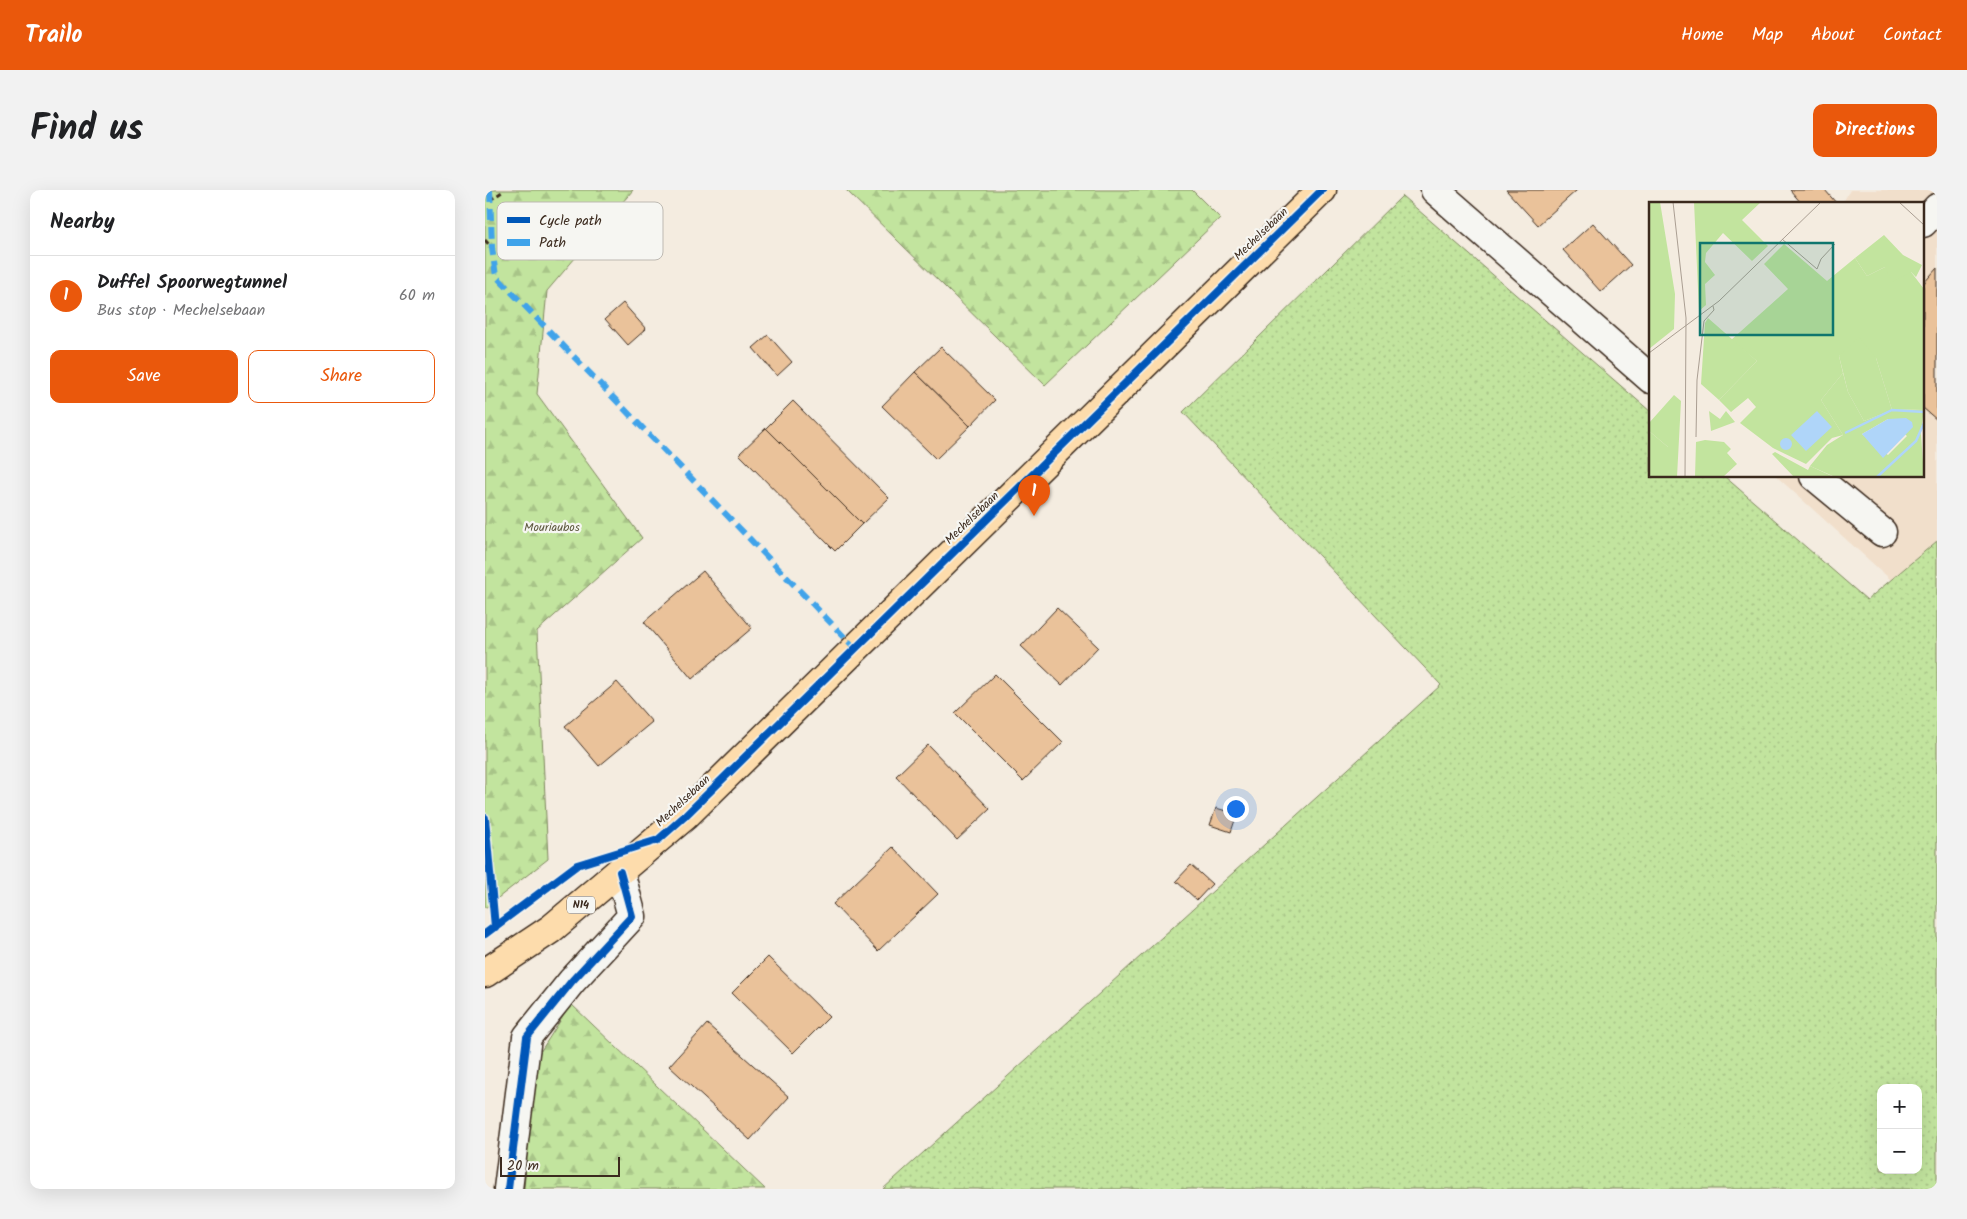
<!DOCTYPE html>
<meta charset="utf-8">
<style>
:root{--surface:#fff;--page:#f2f2f2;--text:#202124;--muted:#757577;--line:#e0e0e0;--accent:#ea580c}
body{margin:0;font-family:Kalam,sans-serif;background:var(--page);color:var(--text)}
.controls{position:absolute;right:15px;bottom:15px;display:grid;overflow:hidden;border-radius:10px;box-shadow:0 5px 20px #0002}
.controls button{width:45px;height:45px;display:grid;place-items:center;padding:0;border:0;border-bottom:1px solid var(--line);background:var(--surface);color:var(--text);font:25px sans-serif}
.scale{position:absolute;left:15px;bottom:12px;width:120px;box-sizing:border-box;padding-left:5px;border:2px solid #3b2a1e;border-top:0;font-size:14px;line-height:18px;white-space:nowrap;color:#3b2a1e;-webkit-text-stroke:4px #f6f6f2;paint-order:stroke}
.you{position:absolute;left:750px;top:618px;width:18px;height:18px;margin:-12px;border:4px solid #fff;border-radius:50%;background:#1a73e8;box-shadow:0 0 0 8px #1a73e833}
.badge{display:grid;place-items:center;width:32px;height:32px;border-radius:50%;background:var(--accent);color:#fff;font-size:16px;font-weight:700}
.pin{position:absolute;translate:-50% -41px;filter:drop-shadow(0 1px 2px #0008)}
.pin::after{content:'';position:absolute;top:26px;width:18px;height:15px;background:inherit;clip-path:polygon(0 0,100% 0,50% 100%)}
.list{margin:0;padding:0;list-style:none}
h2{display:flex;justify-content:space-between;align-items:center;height:65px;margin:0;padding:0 20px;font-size:21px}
h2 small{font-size:16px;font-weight:400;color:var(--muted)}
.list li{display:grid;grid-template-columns:32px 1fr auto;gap:15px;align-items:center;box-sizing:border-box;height:80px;padding:0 20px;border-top:1px solid var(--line)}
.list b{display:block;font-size:19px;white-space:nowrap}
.list p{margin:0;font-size:16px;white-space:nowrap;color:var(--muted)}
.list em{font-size:16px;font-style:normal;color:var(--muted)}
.actions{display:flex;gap:10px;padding:15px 20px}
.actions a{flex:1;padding:11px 0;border:1px solid var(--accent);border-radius:10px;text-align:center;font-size:18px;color:var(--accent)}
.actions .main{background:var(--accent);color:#fff}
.map{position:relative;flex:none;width:1452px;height:999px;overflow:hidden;border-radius:10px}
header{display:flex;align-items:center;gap:30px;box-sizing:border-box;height:70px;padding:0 25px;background:var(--accent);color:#fff}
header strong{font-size:24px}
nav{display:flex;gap:28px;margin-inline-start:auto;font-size:18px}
.intro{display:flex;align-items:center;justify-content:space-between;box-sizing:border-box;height:120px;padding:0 30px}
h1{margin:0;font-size:35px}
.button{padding:12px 22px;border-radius:10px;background:var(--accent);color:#fff;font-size:18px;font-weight:700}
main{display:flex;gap:30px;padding:0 30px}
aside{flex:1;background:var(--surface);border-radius:10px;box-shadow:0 5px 20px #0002}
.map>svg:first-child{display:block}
.built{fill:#f1dfcb}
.grass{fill:url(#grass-dots);stroke:#7e875e;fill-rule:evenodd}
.forest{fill:url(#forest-firs);stroke:#7e875e}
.building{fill:#eac29a;stroke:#3b2a1e}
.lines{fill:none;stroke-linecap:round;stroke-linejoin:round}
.minor-casing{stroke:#3b2a1e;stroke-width:31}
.major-casing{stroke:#3b2a1e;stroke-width:31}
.path{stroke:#3b2a1e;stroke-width:3;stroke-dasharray:5 4;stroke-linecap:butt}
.minor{stroke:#f6f6f2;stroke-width:28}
.major{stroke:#fddcac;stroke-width:28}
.quiet{stroke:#3fa3ea;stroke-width:6;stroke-dasharray:12 6;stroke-linecap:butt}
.cycleway-casing{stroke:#f6f6f2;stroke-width:11}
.cycleway{stroke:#0057b8;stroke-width:8}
.labels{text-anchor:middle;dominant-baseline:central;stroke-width:4.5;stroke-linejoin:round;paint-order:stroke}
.shield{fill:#f6f6f2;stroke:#73675e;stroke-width:1}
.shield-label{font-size:11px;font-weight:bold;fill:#3b2a1e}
.street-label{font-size:12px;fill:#3b2a1e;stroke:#f6f6f2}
.park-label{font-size:12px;fill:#5d583e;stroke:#f6f6f2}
.inset-river{fill:none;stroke:#afd5f9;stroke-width:2.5}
.inset-road{fill:none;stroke:#aa9e92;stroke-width:1}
.view{fill:#0f766e;fill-opacity:0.15;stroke:#0f766e;stroke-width:2.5}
.inset-edge{fill:none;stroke:#3b2a1e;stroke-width:2.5}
.key{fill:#f6f6f2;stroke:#beb9b2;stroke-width:1}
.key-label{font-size:14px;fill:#3b2a1e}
</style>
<header>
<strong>Trailo</strong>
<nav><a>Home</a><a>Map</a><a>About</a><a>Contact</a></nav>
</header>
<div class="intro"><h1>Find us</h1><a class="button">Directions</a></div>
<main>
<aside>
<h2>Nearby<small></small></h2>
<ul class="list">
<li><span class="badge">1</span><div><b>Duffel Spoorwegtunnel</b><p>Bus stop · Mechelsebaan</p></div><em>60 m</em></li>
</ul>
<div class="actions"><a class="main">Save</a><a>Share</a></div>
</aside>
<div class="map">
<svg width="1452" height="999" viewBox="0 0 1452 999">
<defs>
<pattern id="grass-dots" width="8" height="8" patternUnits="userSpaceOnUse" patternTransform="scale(1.25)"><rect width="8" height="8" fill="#c2e49e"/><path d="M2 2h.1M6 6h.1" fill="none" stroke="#a8c488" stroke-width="1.8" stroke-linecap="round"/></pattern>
<pattern id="forest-firs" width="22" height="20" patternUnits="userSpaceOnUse" patternTransform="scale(1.25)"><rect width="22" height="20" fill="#c2e49e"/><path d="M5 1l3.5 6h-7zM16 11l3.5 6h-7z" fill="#a8c488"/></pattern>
</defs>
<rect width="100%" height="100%" fill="#f4ece0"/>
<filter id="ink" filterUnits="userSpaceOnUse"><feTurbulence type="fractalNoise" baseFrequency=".02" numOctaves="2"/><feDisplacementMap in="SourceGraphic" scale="10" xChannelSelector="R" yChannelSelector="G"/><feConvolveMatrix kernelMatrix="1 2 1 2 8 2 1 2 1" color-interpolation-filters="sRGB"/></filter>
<g filter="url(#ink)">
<!-- built -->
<polygon class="built" points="1365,0 1452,0 1452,351 1406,390 1291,286 1438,286 1438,14 1357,14"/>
<!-- grass -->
<path class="grass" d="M 917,6 L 1166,222 L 1166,286 L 1239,286 L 1382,410 L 1452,351 L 1452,999 L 398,999 L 956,495 L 698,222 ZM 1396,898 L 1433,898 L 1433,980 L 1396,980 Z"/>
<!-- forest -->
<g class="forest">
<polygon points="0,0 148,0 62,101 52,204 157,348 52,441 63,669 0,718"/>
<polygon points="361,0 707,0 735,28 560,195"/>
<polygon points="86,814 280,999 39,999 50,870"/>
</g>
<!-- building -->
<g class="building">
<polygon points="1021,0 1092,0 1053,35"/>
<polygon points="1305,0 1340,0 1352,14 1317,14"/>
<polygon points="1108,33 1146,75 1116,102 1078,60"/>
<polygon points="1452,78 1452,230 1438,218 1438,94"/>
<polygon points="138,113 161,139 143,155 120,129"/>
<polygon points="283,145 307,172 292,186 268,158"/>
<polygon points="456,157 510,210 485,236 430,182"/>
<polygon points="430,182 485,236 451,269 397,216"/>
<polygon points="308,211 404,308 377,334 281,238"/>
<polygon points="281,238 377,334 350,361 254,264"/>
<polygon points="218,381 267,438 207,489 159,432"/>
<polygon points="572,418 613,457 577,495 536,456"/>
<polygon points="510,484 578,552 538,591 470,523"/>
<polygon points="132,492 167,532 114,576 80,536"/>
<polygon points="443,555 505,619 472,650 411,586"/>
<polygon points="731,618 752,624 746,642 725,635"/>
<polygon points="408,657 453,704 393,761 348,714"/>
<polygon points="706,675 727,694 712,710 691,691"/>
<polygon points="283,767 344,827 308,863 247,803"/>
<polygon points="222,834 304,907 265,950 184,876"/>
</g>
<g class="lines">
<!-- minor casing -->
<g class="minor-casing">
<g id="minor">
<polyline points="950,0 1166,189"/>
<polyline points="1438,33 1452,18"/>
<polyline points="1329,286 1397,342"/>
<polyline points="23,999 42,847 87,791 147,726 135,682"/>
</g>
</g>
<!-- major casing -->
<g class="major-casing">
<polyline id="major" points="0,783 66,739 200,626 837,0"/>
</g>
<!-- path -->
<g class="path">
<polyline points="5,10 20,0"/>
<polyline points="0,50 7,58"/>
</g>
<!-- minor -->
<use href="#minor" class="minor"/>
<!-- major -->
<use href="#major" class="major"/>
<!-- quiet -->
<polyline class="quiet" points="5,0 7,58 11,86 370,458"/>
<!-- cycleway casing -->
<g class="cycleway-casing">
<g id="cycleway">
<polyline points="0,628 10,737"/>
<polyline points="0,744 92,675 173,650 200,626 837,0"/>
<polyline points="23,999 42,847 87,791 147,726 135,682"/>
</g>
</g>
<!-- cycleway -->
<use href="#cycleway" class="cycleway"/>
</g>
</g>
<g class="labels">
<!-- shield labels -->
<rect class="shield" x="82" y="706.5" width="28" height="17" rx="4"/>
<g class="shield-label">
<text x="96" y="715">N14</text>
</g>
<!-- street labels -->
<g class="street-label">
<text transform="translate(776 44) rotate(-44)">Mechelsebaan</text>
<text transform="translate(487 328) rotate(-44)">Mechelsebaan</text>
<text transform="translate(198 611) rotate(-43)">Mechelsebaan</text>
</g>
<!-- park labels -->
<g class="park-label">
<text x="67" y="337">Mouriaubos</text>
</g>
</g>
<!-- overview -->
<g transform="translate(1164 12)">
<rect width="275" height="275" fill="#f4ece0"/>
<path d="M 135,42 L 178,79 L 206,56 L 218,74 L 236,65 L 262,70 L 275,87 L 275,207 L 243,208 L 227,156 L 192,153 L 190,154 L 194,171 L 172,198 L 194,233 L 183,236 L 157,262 L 124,246 L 91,221 L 107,205 L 99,196 L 82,210 L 70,198 L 108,159 L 82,138 L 139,87 L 115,62 ZM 60,209 L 71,217 L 77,209 L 86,220 L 62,229 ZM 0,229 L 19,245 L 19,275 L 0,275 ZM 56,238 L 75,240 L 82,247 L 78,251 L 88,262 L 74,275 L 56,275 ZM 126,250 L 159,268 L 161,264 L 185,275 L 145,275 L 123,252 Z" fill="#c2e49e"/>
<path d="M 0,0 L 11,0 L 26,92 L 25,127 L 0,147 ZM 45,0 L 112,0 L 93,18 L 119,44 L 103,59 L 74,31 L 57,51 L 56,60 L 66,73 L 56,82 L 57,103 L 50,109 ZM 235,33 L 254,53 L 273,63 L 267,75 L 262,70 L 243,80 L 236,65 L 218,74 L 206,56 ZM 59,116 L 108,159 L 70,198 L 52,182 L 56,121 ZM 210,135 L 227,156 L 243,208 L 215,219 L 199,190 L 190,154 ZM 25,193 L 32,199 L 28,275 L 19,275 L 19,245 L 0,229 L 0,221 ZM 56,238 L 56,275 L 46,275 L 47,240 Z" fill="#c2e49e"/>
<path d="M 194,171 L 199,190 L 215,219 L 243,208 L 275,207 L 271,238 L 275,275 L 186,275 L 161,264 L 178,243 L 194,233 L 172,198 ZM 239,217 L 258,234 L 239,253 L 213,232 Z" fill="#c2e49e" fill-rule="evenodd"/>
<path d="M 272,232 L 275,275 L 228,275 L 254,254 Z" fill="#c2e49e"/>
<path d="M 168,209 L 183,225 L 157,249 L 142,233 ZM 257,216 L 263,220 L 264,225 L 234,256 L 213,232 L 239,217 ZM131 242a6 6 0 1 1 12 0a6 6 0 1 1-12 0Z" fill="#afd5f9"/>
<path class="inset-river" d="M 196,231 L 243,208 L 275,210M 228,275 L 267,239 L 275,221"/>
<path class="inset-road" d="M 24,0 L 37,116 L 36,275M 250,0 L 275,23M 133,37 L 168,67 L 172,57 L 186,42M 0,151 L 70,99 L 172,0M 47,235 L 48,178 L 55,119 L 65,108 L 64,104"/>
<path class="view" d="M 51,41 L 184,41 L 184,133 L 51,133 Z"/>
<rect width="275" height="275" class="inset-edge"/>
</g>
<!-- legend -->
<rect x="12" y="12" width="166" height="58" rx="8" class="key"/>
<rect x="22" y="27" width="23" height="6" fill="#0057b8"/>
<rect x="22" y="49" width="23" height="7" fill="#3fa3ea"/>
<g class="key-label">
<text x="54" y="35">Cycle path</text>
<text x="54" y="57">Path</text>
</g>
</svg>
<div class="controls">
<button>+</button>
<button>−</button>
</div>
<div class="scale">20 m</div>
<div class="you"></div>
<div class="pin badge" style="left:549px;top:326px">1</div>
</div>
</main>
